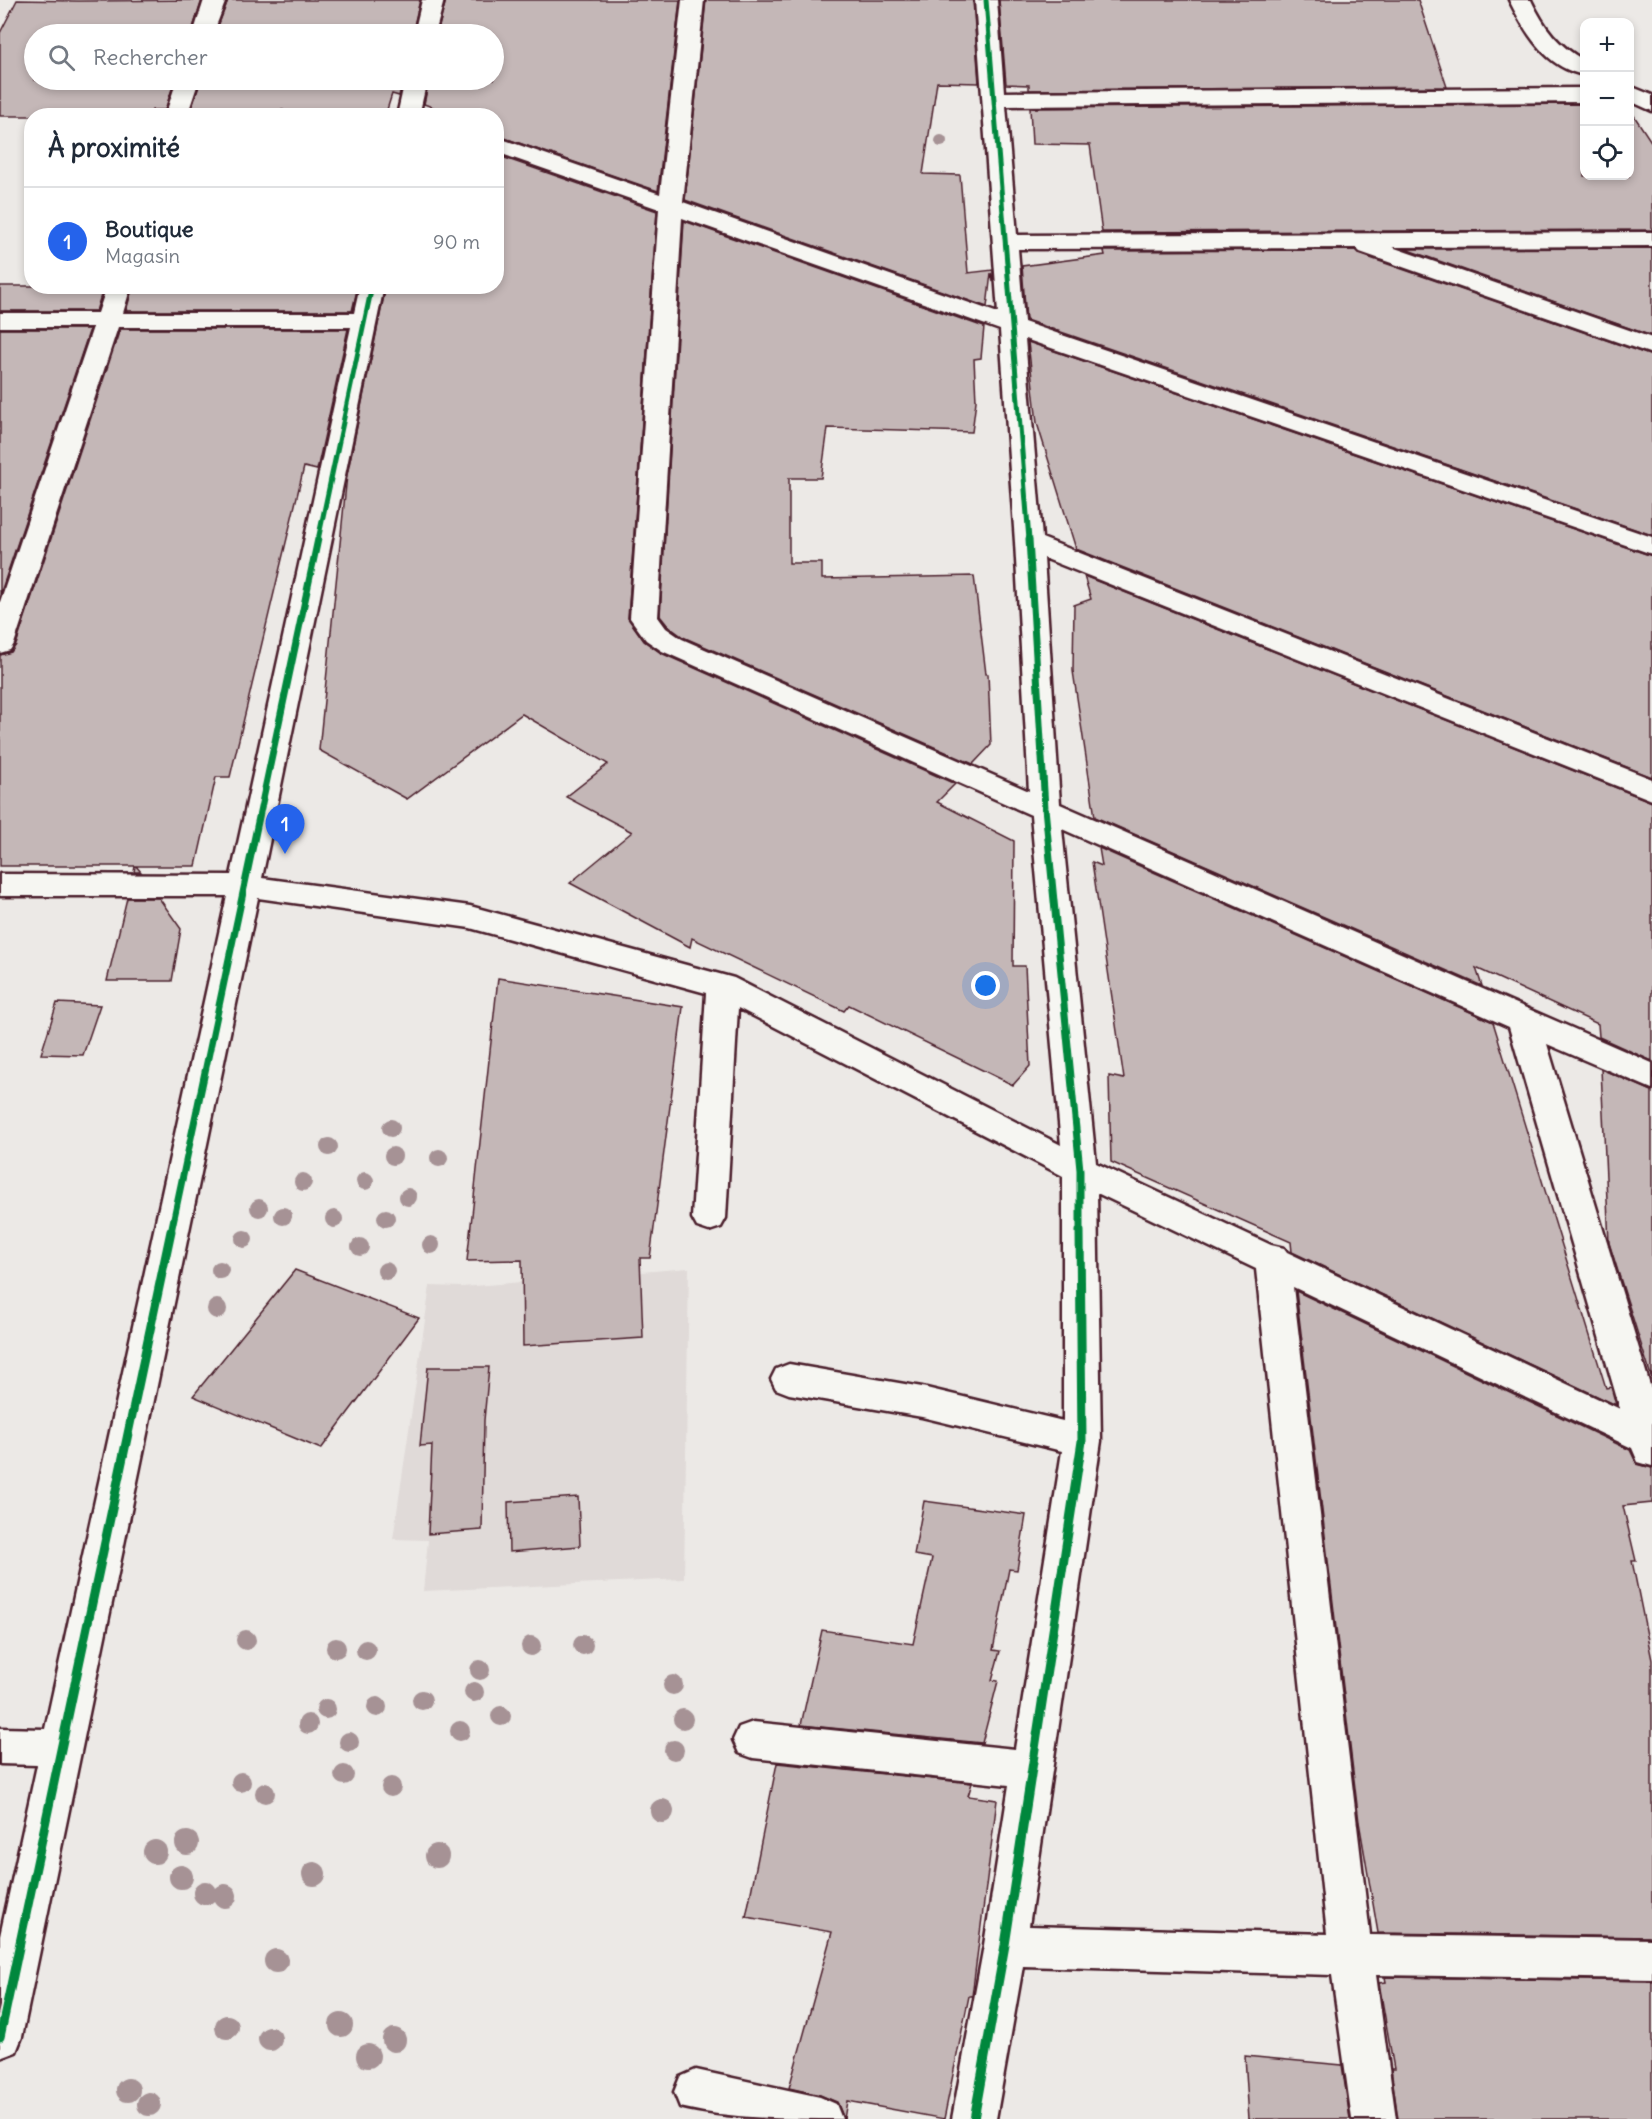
<!DOCTYPE html>
<html lang="fr">
<meta charset="utf-8">
<style>
:root{--surface:#fff;--page:#f2f2f3;--text:#1f2937;--muted:#747a83;--line:#e0e1e3;--accent:#2563eb}
body{margin:0;font-family:Delius,sans-serif;background:var(--page);color:var(--text)}
.controls{position:absolute;right:18px;top:18px;display:grid;overflow:hidden;border-radius:12px;box-shadow:0 3px 9px #0003}
.controls button{width:54px;height:54px;display:grid;place-items:center;padding:0;border:0;border-bottom:2px solid var(--line);background:var(--surface);color:var(--text);font:30px sans-serif}
.you{position:absolute;left:986px;top:986px;width:21px;height:21px;margin:-15px;border:4px solid #fff;border-radius:50%;background:#1a73e8;box-shadow:0 0 0 9px #1a73e833}
.badge{display:grid;place-items:center;width:39px;height:39px;border-radius:50%;background:var(--accent);color:#fff;font-size:20px;font-weight:700}
.pin{position:absolute;translate:-50% -50px;filter:drop-shadow(0 2px 3px #0008)}
.pin::after{content:'';position:absolute;top:32px;width:21px;height:18px;background:inherit;clip-path:polygon(0 0,100% 0,50% 100%)}
.list{margin:0;padding:0;list-style:none}
h2{display:flex;justify-content:space-between;align-items:center;height:78px;margin:0;padding:0 24px;font-size:26px}
h2 small{font-size:20px;font-weight:400;color:var(--muted)}
.list li{display:grid;grid-template-columns:39px 1fr auto;gap:18px;align-items:center;box-sizing:border-box;height:108px;padding:0 24px;border-top:2px solid var(--line)}
.list b{display:block;font-size:22px;white-space:nowrap}
.list p{margin:0;font-size:20px;white-space:nowrap;color:var(--muted)}
.list em{font-size:20px;font-style:normal;color:var(--muted)}
.icon{flex:none;width:33px;height:33px;fill:none;stroke:currentColor;stroke-width:2;stroke-linecap:round;stroke-linejoin:round}
.map{position:relative;flex:none;width:1652px;height:2119px;overflow:hidden}
.search{position:absolute;background:var(--surface);box-shadow:0 3px 9px #0003;left:24px;top:24px;width:480px;height:66px;display:flex;align-items:center;gap:15px;box-sizing:border-box;padding:0 21px;border-radius:33px;color:var(--muted);font-size:22px}
.panel{position:absolute;background:var(--surface);box-shadow:0 3px 9px #0003;left:24px;top:108px;width:480px;height:186px;border-radius:24px}
.map>svg:first-child{display:block}
.built{fill:#e0dad8}
.building{fill:#c4b7b7;stroke:#4a1f2b;stroke-width:1.5}
.lines{fill:none;stroke-linecap:round;stroke-linejoin:round}
.minor-casing{stroke:#4a1f2b;stroke-width:5}
.minor{fill:#f6f6f2;fill-rule:evenodd}
.cycleway-far2-casing{stroke:#f6f6f2;stroke-width:8}
.cycleway-far1-casing{stroke:#f6f6f2;stroke-width:10}
.cycleway-casing{stroke:#f6f6f2;stroke-width:13}
.cycleway-far2{stroke:#00873e;stroke-width:5}
.cycleway-far1{stroke:#00873e;stroke-width:7}
.cycleway{stroke:#00873e;stroke-width:9}
.tree{fill:#a69295}
</style>
<div class="map">
<svg width="1652" height="2119" viewBox="0 0 1652 2119">
<rect width="100%" height="100%" fill="#ece9e6"/>
<filter id="ink" filterUnits="userSpaceOnUse"><feTurbulence type="fractalNoise" baseFrequency=".0167" numOctaves="2"/><feDisplacementMap in="SourceGraphic" scale="12" xChannelSelector="R" yChannelSelector="G"/><feConvolveMatrix kernelMatrix="1 2 1 2 8 2 1 2 1" color-interpolation-filters="sRGB"/></filter>
<g filter="url(#ink)">
<!-- built -->
<polygon class="built" points="689,1268 684,1579 423,1591 428,1540 393,1539 430,1286 462,1287"/>
<!-- building -->
<g class="building">
<polygon points="17,0 78,1 202,0 191,34 34,34 34,80 175,80 165,110 152,110 150,116 0,116 0,33"/>
<polygon points="228,0 420,0 412,34 215,34"/>
<polygon points="446,0 680,0 658,191 496,135 496,116 456,116 424,104 429,80 494,80 494,34 437,34"/>
<polygon points="706,0 973,0 979,83 937,82 923,174 960,175 968,273 993,270 993,282 991,273 987,307 685,200"/>
<polygon points="999,0 1418,0 1447,87 1029,90 1029,85 1006,84"/>
<polygon points="201,80 403,80 399,96 392,94 385,116 282,116 283,110 191,110"/>
<polygon points="1584,104 1584,176 1629,176 1629,108 1652,143 1652,230 1102,232 1090,145 1032,144 1030,108"/>
<polygon points="496,155 657,211 628,618 644,641 661,653 955,784 937,802 1014,841 1013,966 1025,966 1030,1066 1013,1085 849,1005 844,1011 692,938 690,947 570,883 632,832 566,797 608,764 522,714 407,799 319,750 347,475 386,286 496,286"/>
<polygon points="684,221 984,327 981,358 974,359 976,401 972,432 828,428 821,478 789,478 789,563 822,563 822,579 974,576 986,674 988,674 991,745 973,764 683,637 668,626 660,616"/>
<polygon points="1652,248 1652,336 1405,249"/>
<polygon points="1355,250 1359,254 1652,356 1652,535 1026,320 1022,266 1105,255 1104,251"/>
<polygon points="0,286 104,286 96,311 0,311"/>
<polygon points="133,286 358,286 352,311 126,311"/>
<polygon points="0,329 90,329 0,595"/>
<polygon points="120,329 348,329 317,470 304,467 230,777 216,777 196,866 136,866 141,872 134,872 135,866 0,866 0,655 11,652 16,645"/>
<polygon points="1028,342 1652,556 1652,777 1076,549 1037,423"/>
<polygon points="1084,576 1652,802 1652,1061 1599,1037 1598,1024 1476,968 1482,986 1095,817 1073,671 1074,605 1091,599"/>
<polygon points="1099,848 1493,1022 1606,1388 1611,1387 1616,1405 1292,1252 1291,1242 1111,1162 1109,1076 1124,1079 1092,862 1102,866"/>
<polygon points="127,898 159,898 181,929 172,981 107,981"/>
<polygon points="498,978 683,1007 650,1258 640,1258 643,1338 523,1346 522,1260 467,1261"/>
<polygon points="57,1003 100,1005 83,1055 41,1054"/>
<polygon points="1601,1069 1652,1091 1652,1379 1609,1243"/>
<polygon points="295,1270 419,1318 321,1449 193,1396"/>
<polygon points="1296,1291 1630,1450 1637,1464 1652,1468 1652,1503 1623,1506 1636,1561 1632,1561 1652,1660 1652,1937 1378,1933 1359,1822"/>
<polygon points="428,1367 489,1367 484,1420 482,1530 428,1534 432,1445 420,1446"/>
<polygon points="578,1497 580,1546 509,1552 508,1502"/>
<polygon points="924,1501 1026,1515 1017,1570 1009,1569 993,1650 1000,1651 992,1680 998,1681 982,1743 801,1725 822,1630 913,1644 932,1558 914,1555"/>
<polygon points="777,1763 972,1783 968,1796 997,1800 972,1996 969,1996 944,2119 847,2101 844,2119 837,2102 820,2095 789,2088 832,1932 746,1917"/>
<polygon points="1385,1977 1652,1981 1652,2119 1398,2119 1391,2069 1394,2069 1379,1983 1386,1982"/>
<polygon points="1245,2056 1342,2065 1350,2119 1249,2119"/>
</g>
<g class="lines">
<!-- minor casing -->
<g class="minor-casing">
<g id="minor">
<polygon points="204,0 226,0 213,34 193,34"/>
<polygon points="422,0 444,0 435,34 414,34"/>
<path d="M 682,0 L 704,0 L 683,202 L 998,313 L 975,0 L 997,0 L 1004,92 L 1584,88 L 1584,102 L 1006,106 L 1017,235 L 1652,232 L 1652,246 L 1392,247 L 1652,338 L 1652,354 L 1360,252 L 1356,248 L 1018,249 L 1024,322 L 1652,537 L 1652,554 L 1025,339 L 1042,538 L 1652,779 L 1652,800 L 1044,558 L 1060,804 L 1652,1063 L 1652,1089 L 1547,1044 L 1652,1392 L 1652,1466 L 1638,1462 L 1632,1448 L 1293,1287 L 1370,1935 L 1652,1939 L 1652,1979 L 1376,1975 L 1396,2119 L 1352,2119 L 1332,1975 L 1023,1966 L 996,2119 L 952,2119 L 984,1945 L 1009,1785 L 753,1758 L 739,1753 L 733,1740 L 739,1727 L 753,1722 L 1015,1749 L 1062,1451 L 922,1417 L 789,1394 L 776,1389 L 771,1379 L 776,1369 L 789,1364 L 922,1387 L 1063,1421 L 1063,1176 L 738,1008 L 726,1218 L 721,1227 L 709,1231 L 697,1227 L 692,1218 L 706,993 L 470,928 L 258,898 L 22,2037 L 16,2052 L 0,2058 L 0,1936 L 37,1765 L 0,1764 L 0,1728 L 45,1729 L 227,896 L 0,896 L 0,874 L 231,875 L 351,327 L 118,327 L 14,644 L 10,650 L 0,653 L 0,602 L 93,327 L 0,327 L 0,313 L 98,313 L 107,286 L 131,286 L 123,313 L 354,313 L 360,286 L 384,286 L 262,878 L 470,906 L 734,978 L 1061,1145 L 1031,815 L 662,651 L 646,640 L 630,618 L 659,209 L 496,152 L 496,137 L 660,194 ZM 682,218 L 1000,330 L 1015,542 L 1029,791 L 682,639 L 666,628 L 658,617 ZM 1062,829 L 1509,1027 L 1620,1409 L 1287,1252 L 1284,1248 L 1271,1245 L 1096,1163 ZM 1097,1193 L 1256,1269 L 1327,1934 L 1029,1926 L 1101,1441 Z"/>
<path d="M 1509,0 L 1531,0 C 1544,27 1558,46 1584,60 L 1584,75 C 1546,68 1525,32 1509,0 Z"/>
<polygon points="177,80 199,80 187,116 165,116"/>
<polygon points="405,80 427,80 419,116 397,116"/>
<polygon points="1630,86 1652,95 1652,111 1630,101"/>
<path d="M 696,2070 L 820,2097 L 836,2104 L 842,2119 C 789,2119 730,2119 680,2107 L 674,2092 L 680,2077 Z"/>
</g>
</g>
<!-- minor -->
<use href="#minor" class="minor"/>
<!-- cycleway-far2 casing -->
<g class="cycleway-far2-casing">
<g id="cycleway-far2">
<polyline points="986,0 1029,540"/>
<polyline points="318,540 372,286"/>
</g>
</g>
<!-- cycleway-far1 casing -->
<g class="cycleway-far1-casing">
<g id="cycleway-far1">
<polyline points="1029,539 1045,808 1080,1170 1080,1232"/>
<polyline points="171,1232 318,539"/>
</g>
</g>
<!-- cycleway casing -->
<g class="cycleway-casing">
<g id="cycleway">
<polyline points="0,2037 171,1231"/>
<polyline points="974,2119 1005,1945 1082,1441 1080,1231"/>
</g>
</g>
<!-- cycleway-far2 -->
<use href="#cycleway-far2" class="cycleway-far2"/>
<!-- cycleway-far1 -->
<use href="#cycleway-far1" class="cycleway-far1"/>
<!-- cycleway -->
<use href="#cycleway" class="cycleway"/>
</g>
<!-- trees -->
<g class="tree">
<circle cx="941" cy="141" r="6"/>
<circle cx="391" cy="1128" r="9"/>
<circle cx="329" cy="1147" r="9"/>
<circle cx="393" cy="1156" r="9"/>
<circle cx="439" cy="1158" r="9"/>
<circle cx="365" cy="1181" r="9"/>
<circle cx="303" cy="1182" r="9"/>
<circle cx="408" cy="1197" r="9"/>
<circle cx="259" cy="1208" r="9"/>
<circle cx="283" cy="1216" r="9"/>
<circle cx="386" cy="1218" r="9"/>
<circle cx="334" cy="1219" r="9"/>
<circle cx="244" cy="1239" r="9"/>
<circle cx="431" cy="1245" r="9"/>
<circle cx="360" cy="1247" r="9"/>
<circle cx="220" cy="1270" r="9"/>
<circle cx="386" cy="1271" r="9"/>
<circle cx="217" cy="1309" r="10"/>
<circle cx="246" cy="1640" r="10"/>
<circle cx="583" cy="1645" r="10"/>
<circle cx="531" cy="1646" r="10"/>
<circle cx="336" cy="1648" r="10"/>
<circle cx="366" cy="1650" r="10"/>
<circle cx="480" cy="1670" r="10"/>
<circle cx="673" cy="1685" r="10"/>
<circle cx="474" cy="1692" r="10"/>
<circle cx="422" cy="1700" r="10"/>
<circle cx="377" cy="1707" r="10"/>
<circle cx="326" cy="1709" r="10"/>
<circle cx="501" cy="1716" r="10"/>
<circle cx="683" cy="1719" r="10"/>
<circle cx="308" cy="1724" r="10"/>
<circle cx="460" cy="1731" r="10"/>
<circle cx="349" cy="1742" r="10"/>
<circle cx="674" cy="1750" r="10"/>
<circle cx="344" cy="1775" r="10"/>
<circle cx="241" cy="1782" r="10"/>
<circle cx="391" cy="1787" r="10"/>
<circle cx="265" cy="1793" r="10"/>
<circle cx="662" cy="1811" r="12"/>
<circle cx="187" cy="1843" r="12"/>
<circle cx="155" cy="1852" r="12"/>
<circle cx="437" cy="1856" r="12"/>
<circle cx="314" cy="1874" r="12"/>
<circle cx="181" cy="1877" r="12"/>
<circle cx="205" cy="1893" r="12"/>
<circle cx="225" cy="1896" r="12"/>
<circle cx="276" cy="1961" r="12"/>
<circle cx="341" cy="2025" r="12"/>
<circle cx="227" cy="2027" r="12"/>
<circle cx="270" cy="2039" r="12"/>
<circle cx="394" cy="2040" r="12"/>
<circle cx="368" cy="2056" r="12"/>
<circle cx="128" cy="2090" r="12"/>
<circle cx="149" cy="2104" r="12"/>
</g>
</g>
</svg>
<div class="controls">
<button>+</button>
<button>−</button>
<button><svg class="icon" aria-label="locate" viewBox="0 0 24 24"><circle cx="12" cy="12" r="6"/><path d="M12 2v4M12 18v4M2 12h4M18 12h4"/></svg></button>
</div>
<div class="you"></div>
<div class="pin badge" style="left:285px;top:854px">1</div>
<div class="search"><svg class="icon" aria-label="search" viewBox="0 0 24 24"><circle cx="10" cy="10" r="6"/><path d="M15 15l6 6"/></svg>Rechercher</div>
<section class="panel">
<h2>À proximité<small></small></h2>
<ul class="list">
<li><span class="badge">1</span><div><b>Boutique</b><p>Magasin</p></div><em>90 m</em></li>
</ul>
</section>
</div>
